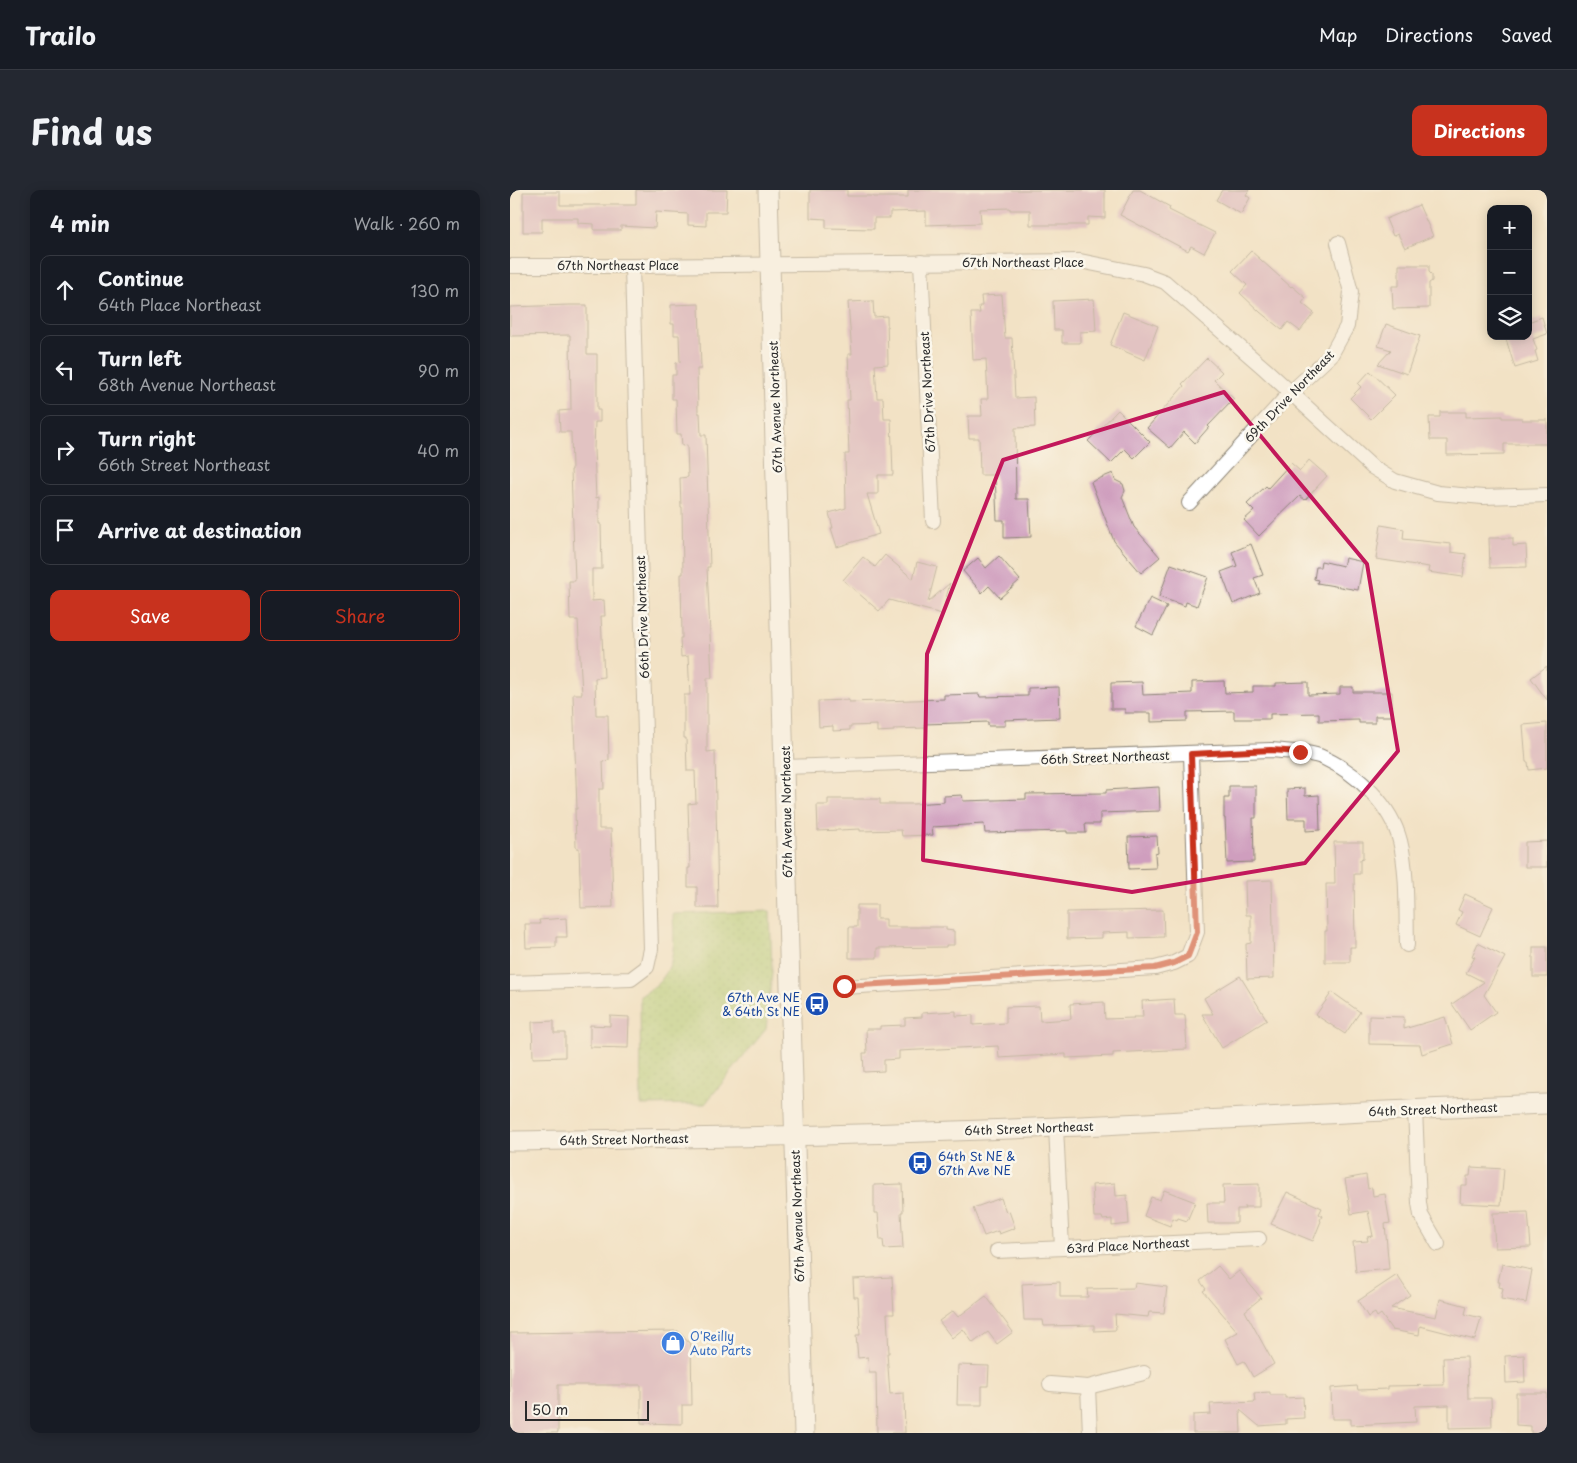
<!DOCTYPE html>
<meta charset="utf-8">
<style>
:root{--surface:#171b24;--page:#242831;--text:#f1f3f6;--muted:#9ea1a6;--line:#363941;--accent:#c8321e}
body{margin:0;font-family:"Playpen Sans",sans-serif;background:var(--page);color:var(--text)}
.controls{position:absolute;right:15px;top:15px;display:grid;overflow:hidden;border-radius:10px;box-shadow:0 2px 12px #0003}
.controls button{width:45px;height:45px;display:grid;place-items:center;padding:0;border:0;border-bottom:1px solid var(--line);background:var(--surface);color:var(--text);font:25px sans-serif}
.scale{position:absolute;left:15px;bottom:12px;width:124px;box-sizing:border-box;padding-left:5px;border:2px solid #2b2b2b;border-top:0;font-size:14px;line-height:18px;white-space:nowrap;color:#2b2b2b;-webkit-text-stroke:4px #fbf7ec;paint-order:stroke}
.stop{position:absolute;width:15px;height:15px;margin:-11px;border:4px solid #c8321e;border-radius:50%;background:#fff}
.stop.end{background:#c8321e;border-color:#fff;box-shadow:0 1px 5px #0008}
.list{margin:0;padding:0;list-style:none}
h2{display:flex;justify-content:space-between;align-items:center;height:65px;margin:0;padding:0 20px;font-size:21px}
h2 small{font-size:16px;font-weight:400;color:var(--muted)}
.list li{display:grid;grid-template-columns:32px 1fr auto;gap:15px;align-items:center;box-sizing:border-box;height:70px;margin:0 10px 10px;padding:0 10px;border:1px solid var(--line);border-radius:10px}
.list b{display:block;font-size:19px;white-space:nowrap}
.list p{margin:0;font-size:16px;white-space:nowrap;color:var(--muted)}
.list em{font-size:16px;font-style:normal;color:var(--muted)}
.actions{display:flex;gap:10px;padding:15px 20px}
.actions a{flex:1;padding:11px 0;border:1px solid var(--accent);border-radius:10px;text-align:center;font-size:18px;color:var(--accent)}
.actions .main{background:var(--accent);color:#fff}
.icon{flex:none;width:28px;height:28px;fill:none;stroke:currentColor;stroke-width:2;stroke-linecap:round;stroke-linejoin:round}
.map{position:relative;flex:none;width:1037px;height:1243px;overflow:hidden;border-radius:10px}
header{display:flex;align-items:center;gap:30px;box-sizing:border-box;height:70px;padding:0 25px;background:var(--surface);border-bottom:1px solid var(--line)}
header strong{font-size:24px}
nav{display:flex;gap:28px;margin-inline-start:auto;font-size:18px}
.intro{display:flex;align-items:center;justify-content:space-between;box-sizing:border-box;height:120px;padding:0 30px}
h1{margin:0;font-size:35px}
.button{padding:12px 22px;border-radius:10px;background:var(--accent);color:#fff;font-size:18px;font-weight:700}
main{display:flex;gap:30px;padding:0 30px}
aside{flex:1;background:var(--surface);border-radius:10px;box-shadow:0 2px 12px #0003}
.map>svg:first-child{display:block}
.grass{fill:url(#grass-dots);stroke:#6c7d52}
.building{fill:#cf9ebe}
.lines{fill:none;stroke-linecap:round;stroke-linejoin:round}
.street-casing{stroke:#8e8678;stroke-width:16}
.secondary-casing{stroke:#8e8678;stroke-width:21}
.street{stroke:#fff;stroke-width:14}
.secondary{stroke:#fff;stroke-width:19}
.route{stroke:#c8321e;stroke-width:6}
.marked{fill:none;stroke:#c2185b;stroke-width:4;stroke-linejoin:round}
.labels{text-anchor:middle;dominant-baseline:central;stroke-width:5;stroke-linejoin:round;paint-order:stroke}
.street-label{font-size:12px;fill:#2b2b2b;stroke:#fbf7ec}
.transit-label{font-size:12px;fill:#164399;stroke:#fbf7ec;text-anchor:end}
.shop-label{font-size:12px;fill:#366cbe;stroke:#fbf7ec;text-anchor:start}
</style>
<header>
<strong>Trailo</strong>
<nav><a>Map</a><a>Directions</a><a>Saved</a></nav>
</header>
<div class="intro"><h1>Find us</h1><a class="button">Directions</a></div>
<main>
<aside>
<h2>4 min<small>Walk · 260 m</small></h2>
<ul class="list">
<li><svg class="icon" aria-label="ahead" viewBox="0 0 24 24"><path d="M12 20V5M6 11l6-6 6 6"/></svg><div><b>Continue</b><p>64th Place Northeast</p></div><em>130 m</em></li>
<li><svg class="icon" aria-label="left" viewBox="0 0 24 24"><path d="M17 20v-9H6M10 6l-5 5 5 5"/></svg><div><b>Turn left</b><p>68th Avenue Northeast</p></div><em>90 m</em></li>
<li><svg class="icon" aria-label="right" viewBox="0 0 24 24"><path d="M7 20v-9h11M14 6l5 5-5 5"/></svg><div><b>Turn right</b><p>66th Street Northeast</p></div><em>40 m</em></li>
<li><svg class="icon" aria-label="arrive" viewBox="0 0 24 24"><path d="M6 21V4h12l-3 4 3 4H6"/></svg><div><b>Arrive at destination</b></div></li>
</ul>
<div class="actions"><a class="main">Save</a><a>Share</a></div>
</aside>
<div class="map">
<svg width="1037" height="1243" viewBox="0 0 1037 1243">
<defs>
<pattern id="grass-dots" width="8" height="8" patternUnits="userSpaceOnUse" patternTransform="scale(1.25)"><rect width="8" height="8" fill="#aecf78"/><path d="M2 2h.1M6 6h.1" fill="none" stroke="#96b268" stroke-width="1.8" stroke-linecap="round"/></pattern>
</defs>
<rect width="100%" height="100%" fill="#fbf7ec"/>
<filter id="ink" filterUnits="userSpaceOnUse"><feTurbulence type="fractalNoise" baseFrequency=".02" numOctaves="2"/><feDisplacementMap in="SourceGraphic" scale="10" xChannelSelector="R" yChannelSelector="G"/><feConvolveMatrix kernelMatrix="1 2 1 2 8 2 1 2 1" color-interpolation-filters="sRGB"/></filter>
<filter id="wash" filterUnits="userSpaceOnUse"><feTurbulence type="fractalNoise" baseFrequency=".0096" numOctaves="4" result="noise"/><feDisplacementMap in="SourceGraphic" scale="20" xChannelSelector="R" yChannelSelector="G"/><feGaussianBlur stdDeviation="1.12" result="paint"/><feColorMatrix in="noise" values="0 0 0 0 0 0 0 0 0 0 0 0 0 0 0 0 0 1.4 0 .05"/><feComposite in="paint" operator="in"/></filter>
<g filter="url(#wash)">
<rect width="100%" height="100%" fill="#f2e2c5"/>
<!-- grass -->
<path class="grass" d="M 260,721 L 262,782 L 256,839 L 195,914 L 131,915 L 130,806 C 166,787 165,761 163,724 Z"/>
<g id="blocks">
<!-- building -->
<g class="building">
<polygon points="126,0 217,0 216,22 196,22 196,36 178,35 178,24 146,22 145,38 111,36 111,40 84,40 84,34 68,33 68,28 32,28 32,42 13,42 13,2 50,2 50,15 126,15"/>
<polygon points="300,0 337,0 337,6 363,6 363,7 398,7 398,0 595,0 595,28 578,27 578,35 520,35 520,20 500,20 500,18 470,19 471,33 416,35 416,21 380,22 380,28 364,28 364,39 316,38 316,29 300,28"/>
<polygon points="623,0 630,0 660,17 659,20 705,43 694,63 681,56 678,61 610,25"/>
<polygon points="712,0 739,0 736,5 740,8 731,24 706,10"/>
<polygon points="909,15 923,46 895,58 888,44 883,46 876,29"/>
<polygon points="741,61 781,97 782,96 796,108 792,113 804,123 790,141 778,132 772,140 750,122 730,103 737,95 722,81"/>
<polygon points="889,75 919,75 919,82 922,85 922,91 919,93 919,118 883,119 882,96 889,96"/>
<polygon points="492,105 495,148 502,148 505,208 524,207 525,237 505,238 506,309 519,309 521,347 494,348 494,330 487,330 485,285 470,285 469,248 459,248 458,226 472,226 471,209 478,209 476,169 463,170 461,123 470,123 469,116 472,116 471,106"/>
<polygon points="584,109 586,141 570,142 570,153 552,153 552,140 544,140 543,111"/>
<polygon points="363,111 364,127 377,126 378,174 365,175 367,208 373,208 374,229 381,229 383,285 368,285 368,304 357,304 369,344 327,357 321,338 323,338 319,323 336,318 335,264 339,264 337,210 340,210 338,164 342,164 338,112"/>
<polygon points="189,114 191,179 187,179 188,223 190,223 191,245 196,245 200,377 197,377 202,488 197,488 197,562 205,561 208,718 187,718 187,697 178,697 178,678 180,678 178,614 186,613 185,581 177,581 176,548 174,548 174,505 180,505 178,466 171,467 170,448 172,448 171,384 173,384 172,317 171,317 170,288 178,287 177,255 172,256 171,244 167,244 166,209 162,209 162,185 166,185 166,173 170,172 169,145 164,145 164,134 161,134 161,115"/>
<polygon points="59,115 77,115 77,164 87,164 87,220 90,220 90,232 85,232 84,259 86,308 89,307 89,334 91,334 92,379 82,379 82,411 94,410 95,426 91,426 94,487 85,488 86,525 98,525 99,570 93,571 94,599 89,599 89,639 101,639 103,717 71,718 69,658 66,658 65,619 67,619 63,504 72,504 68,430 60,430 59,391 65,391 61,280 62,280 61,242 50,242 49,221 61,220 60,145 0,146 0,117"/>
<polygon points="613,122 648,136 635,170 600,155"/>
<polygon points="1032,127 1037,144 1023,149 1027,160 1025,161 1028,171 1005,178 995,146 1018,146 1018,132"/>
<polygon points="876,134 910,146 897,184 868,174 881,160 868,156"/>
<polygon points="697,168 712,182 704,190 724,209 698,236 699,237 685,253 674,242 660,258 637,238 674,196 672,194"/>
<polygon points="860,181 885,205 861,229 840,208 851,197 848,194"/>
<polygon points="608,220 640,252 624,268 615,259 601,273 578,251"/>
<polygon points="930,222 956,222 956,227 992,226 992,228 1012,228 1012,230 1037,230 1037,254 994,254 994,264 937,265 937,250 920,250 919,227 930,227"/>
<polygon points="799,270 817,286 795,310 790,306 749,346 734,330 744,321 737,314 756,296 758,298 781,273 790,281"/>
<polygon points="603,283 605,290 613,294 615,301 612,307 624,337 650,367 631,383 604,351 581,292"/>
<polygon points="871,335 894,339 893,349 941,354 941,362 956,364 953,387 918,382 919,377 866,369"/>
<polygon points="979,348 1003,348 1003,356 1016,355 1017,377 980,378"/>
<polygon points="741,354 753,385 744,388 750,403 723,414 711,382 727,376 722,362"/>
<polygon points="375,365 403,389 407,372 427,377 418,412 440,393 432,424 379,410 369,421 333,390 353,367 365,377"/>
<polygon points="489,366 510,390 490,408 479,396 472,403 453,381 468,368 476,378"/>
<polygon points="835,368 853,372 848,400 807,393 808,390 804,389 806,377 810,377 811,371 833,376"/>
<polygon points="661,374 698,387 687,416 676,412 675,416 649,407"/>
<polygon points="640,408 657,416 643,445 626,436"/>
<polygon points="1037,476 1037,510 1021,488"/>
<polygon points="714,491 715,503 743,502 743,496 766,496 766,493 798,492 798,505 830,504 830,497 843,497 843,502 882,502 882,526 865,526 865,533 849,533 849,530 809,531 809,523 760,524 760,529 724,529 724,521 677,522 677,531 641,532 641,523 615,523 615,519 601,519 601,493 632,492 633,505 682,503 682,492"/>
<polygon points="549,497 550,528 495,530 495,536 478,536 478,532 414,534 415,538 384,539 384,541 367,542 367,535 340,536 340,540 323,541 323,536 309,537 308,511 339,510 339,512 434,509 434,505 469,504 470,507 518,506 518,498"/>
<polygon points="1037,533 1037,578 1019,580 1018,572 1016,572 1013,535"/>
<polygon points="719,596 746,596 746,628 743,628 744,672 717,673 715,628 714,628 714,608 719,608"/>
<polygon points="649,597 650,621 590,623 590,634 575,634 576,643 557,643 557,641 475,643 474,634 422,637 423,645 392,646 391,640 350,641 350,639 308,641 307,615 318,615 318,609 370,609 370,614 403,614 434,612 434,606 452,605 453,611 516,609 516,604 596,603 596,600"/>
<polygon points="795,598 795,606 809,605 810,640 796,641 796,629 778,629 777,599"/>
<polygon points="647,646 648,663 645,664 646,678 619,679 618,647"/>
<polygon points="1037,651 1037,677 1015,677 1015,652"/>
<polygon points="824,652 853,652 853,669 850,670 850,684 844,684 845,757 840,757 840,772 815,772 815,741 817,741 816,694 825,694"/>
<polygon points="762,690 764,788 737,789 736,754 741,753 741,725 736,725 735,691"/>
<polygon points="955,704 983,717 970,746 946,735 952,722 948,720"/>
<polygon points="347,715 367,715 367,729 376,729 376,737 436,737 436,740 444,741 444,755 436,755 436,757 367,758 367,768 339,768 339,737 347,737"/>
<polygon points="653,720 654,747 619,748 619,742 592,743 592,748 557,749 557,722"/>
<polygon points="56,728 57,747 46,747 46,757 16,758 15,734 30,734 29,730"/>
<polygon points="968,753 995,767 974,805 986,822 960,840 942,814 974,792 956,783 965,767 962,766"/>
<rect x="1023" y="757" width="14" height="30"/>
<polygon points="730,786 757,830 712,858 692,824 703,824 694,808"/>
<polygon points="822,802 850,822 835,844 806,825"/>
<polygon points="664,809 665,825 675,825 677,859 603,863 603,866 556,868 556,864 489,868 488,856 389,861 389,869 374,870 374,881 354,882 353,863 357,863 356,839 370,839 370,836 395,835 395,828 412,827 412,823 446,821 446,826 463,825 463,835 496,833 496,817 529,816 530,831 561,829 560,814 594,812 595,829 624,828 623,827 633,827 632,811"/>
<polygon points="100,826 119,827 118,858 80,857 80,835 100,836"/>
<polygon points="859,826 894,827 894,839 935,827 943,854 912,864 910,855 859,854"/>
<polygon points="44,831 44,843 55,843 55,867 23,868 22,832"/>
<polygon points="961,977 994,979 991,1015 950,1013 951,995 957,995 957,986 960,986"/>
<polygon points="856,985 858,999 862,998 863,1006 875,1004 880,1033 875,1034 879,1079 846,1082 843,1052 858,1051 857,1047 863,1046 858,1021 841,1024 835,989"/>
<polygon points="605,993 606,1006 617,1005 619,1034 602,1036 602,1029 593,1030 592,1027 584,1027 582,995"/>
<polygon points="392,994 393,1022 391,1022 393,1058 374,1059 373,1050 370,1050 368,1023 364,1023 364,995"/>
<polygon points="749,994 749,1017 734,1017 735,1019 727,1019 727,1033 698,1033 697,1013 714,1013 713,995"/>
<polygon points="654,1000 685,1012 677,1031 668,1028 667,1030 663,1028 660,1036 634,1026 641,1007 650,1010"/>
<polygon points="777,1002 812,1018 809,1024 812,1026 810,1030 811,1031 803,1051 761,1034"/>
<polygon points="491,1008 496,1022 499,1021 505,1038 489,1044 488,1041 474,1046 463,1018"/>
<polygon points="1018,1022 1021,1057 985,1058 983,1023"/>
<polygon points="992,1074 1022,1080 1016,1113 991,1109 993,1098 989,1097 990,1092 988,1092"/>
<polygon points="708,1076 719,1089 729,1081 751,1108 735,1121 764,1174 743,1187 734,1171 728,1174 715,1149 728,1142 693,1101 696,1099 690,1091"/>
<polygon points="887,1085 900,1105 881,1118 926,1127 930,1109 957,1116 955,1124 971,1128 965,1150 910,1136 909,1145 882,1140 871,1124 867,1127 865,1123 858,1127 848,1111"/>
<polygon points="382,1087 384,1124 377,1124 379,1163 377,1163 380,1204 394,1203 395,1243 367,1243 366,1183 359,1183 358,1167 348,1168 346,1145 350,1145 348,1107 344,1107 343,1089"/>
<polygon points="550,1092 550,1107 578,1107 577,1099 624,1098 625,1093 657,1097 654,1123 639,1122 638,1127 605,1124 606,1140 584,1141 584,1135 534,1136 533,1130 514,1130 512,1094"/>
<polygon points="476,1106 503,1142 487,1154 478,1142 463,1153 453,1139 442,1148 429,1131 443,1121 448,1127"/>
<polygon points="168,1141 181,1155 182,1215 172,1215 172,1234 131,1233 131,1195 48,1195 48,1243 0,1243 0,1143"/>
<polygon points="1014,1165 1015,1192 996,1193 995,1166"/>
<polygon points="957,1167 958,1208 981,1208 982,1237 939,1238 939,1215 905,1216 906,1232 841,1235 841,1229 822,1229 821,1198 847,1196 848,1200 878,1199 878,1196 934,1195 933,1168"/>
<polygon points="448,1175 479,1176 478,1196 472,1196 472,1215 447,1215"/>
<polygon points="760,1202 760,1205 775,1205 775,1208 793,1207 794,1228 776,1229 776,1234 749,1236 730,1220 731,1243 683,1243 683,1225 701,1224 700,1214 745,1212 744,1203"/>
<polygon points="1006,1203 1037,1203 1037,1243 1021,1243 1021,1236 1006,1235"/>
</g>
</g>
</g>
<g filter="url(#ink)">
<use href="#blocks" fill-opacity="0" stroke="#8e8678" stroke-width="1"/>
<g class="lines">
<!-- street casing -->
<g class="street-casing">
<g id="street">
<polyline points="411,72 423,331"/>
<polyline points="0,76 122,76 570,71 634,84 655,92 755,179 862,277 885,291 928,303 973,307 1037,305"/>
<polyline points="679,313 780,203 821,165 837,136 841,102 828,53"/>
<path d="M 275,577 L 761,560 C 778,562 799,561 814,568 C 848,584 881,615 890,651 C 898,682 896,723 897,755"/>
<polyline points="0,793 121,789 137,777 141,759 122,76"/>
<polyline points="334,797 645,778 664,773 678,766 687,742 681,564"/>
<polyline points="905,919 909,1013 911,1025 928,1054"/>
<polyline points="546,937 552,1058"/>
<polyline points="487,1061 749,1049"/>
<polyline points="540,1194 578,1197 634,1183"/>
<polyline points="578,1197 580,1243"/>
</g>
</g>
<!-- secondary casing -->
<g class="secondary-casing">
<g id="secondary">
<polyline points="258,0 280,797 294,1243"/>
<path d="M 0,951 C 182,948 365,945 547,937 C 711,930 874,920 1037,914"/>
</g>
</g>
<!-- street -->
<use href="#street" class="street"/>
<!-- secondary -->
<use href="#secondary" class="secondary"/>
</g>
</g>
<g class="lines" filter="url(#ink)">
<!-- route -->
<polyline class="route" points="334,796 645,778 664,773 678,766 687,742 681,564 761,560 790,562"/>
</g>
<!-- marked area -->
<path d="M0 0H1037V1243H0ZM 714,202 L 857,374 L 888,561 L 795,673 L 622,702 L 413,670 L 417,464 L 493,270 Z" fill="#f2e2c5" fill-opacity=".55" fill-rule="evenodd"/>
<path class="marked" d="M 714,202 L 857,374 L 888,561 L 795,673 L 622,702 L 413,670 L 417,464 L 493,270 Z"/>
<!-- icons -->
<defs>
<g id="bus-disc" transform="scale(1.25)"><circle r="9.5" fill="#1a4fb4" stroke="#fbf7ec"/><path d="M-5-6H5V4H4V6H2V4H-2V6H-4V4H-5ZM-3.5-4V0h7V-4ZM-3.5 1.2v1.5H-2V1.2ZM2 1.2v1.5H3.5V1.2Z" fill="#fff"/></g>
<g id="shop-disc" transform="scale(1.25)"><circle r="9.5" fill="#3f7fe0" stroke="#fbf7ec"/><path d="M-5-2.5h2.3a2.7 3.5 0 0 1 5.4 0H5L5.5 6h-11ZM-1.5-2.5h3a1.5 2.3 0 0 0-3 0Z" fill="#fff"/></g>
</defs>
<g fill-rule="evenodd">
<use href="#bus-disc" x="307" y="814"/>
<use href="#bus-disc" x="410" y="973"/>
<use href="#shop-disc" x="163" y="1153"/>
</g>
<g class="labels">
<!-- street labels -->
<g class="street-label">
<text x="513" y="72">67th Northeast Place</text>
<text x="108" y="75">67th Northeast Place</text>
<text transform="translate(417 202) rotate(-93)">67th Drive Northeast</text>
<text transform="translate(779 206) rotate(-46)">69th Drive Northeast</text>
<text transform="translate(265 217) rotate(-92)">67th Avenue Northeast</text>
<text transform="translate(132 427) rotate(-92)">66th Drive Northeast</text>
<text transform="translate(595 567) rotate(-2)">66th Street Northeast</text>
<text transform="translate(276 622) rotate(-91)">67th Avenue Northeast</text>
<text transform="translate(923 919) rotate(-2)">64th Street Northeast</text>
<text transform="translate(519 938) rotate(-2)">64th Street Northeast</text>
<text transform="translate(114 949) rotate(-1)">64th Street Northeast</text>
<text transform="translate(287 1026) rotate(-92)">67th Avenue Northeast</text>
<text transform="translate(618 1055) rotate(-3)">63rd Place Northeast</text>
</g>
<!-- transit labels -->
<g class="transit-label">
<text x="290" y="807">67th Ave NE<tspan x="290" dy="14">&amp; 64th St NE</tspan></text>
<text x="428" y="966" text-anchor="start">64th St NE &amp;<tspan x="428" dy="14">67th Ave NE</tspan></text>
</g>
<!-- shop labels -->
<g class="shop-label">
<text x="180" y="1146">O'Reilly<tspan x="180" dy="14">Auto Parts</tspan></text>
</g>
</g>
</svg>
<div class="controls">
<button>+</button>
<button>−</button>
<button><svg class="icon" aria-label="layers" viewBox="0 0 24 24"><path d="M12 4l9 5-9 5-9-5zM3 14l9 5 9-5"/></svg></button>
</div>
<div class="scale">50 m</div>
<div class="stop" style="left:334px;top:796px"></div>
<div class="stop end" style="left:790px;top:562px"></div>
</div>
</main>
